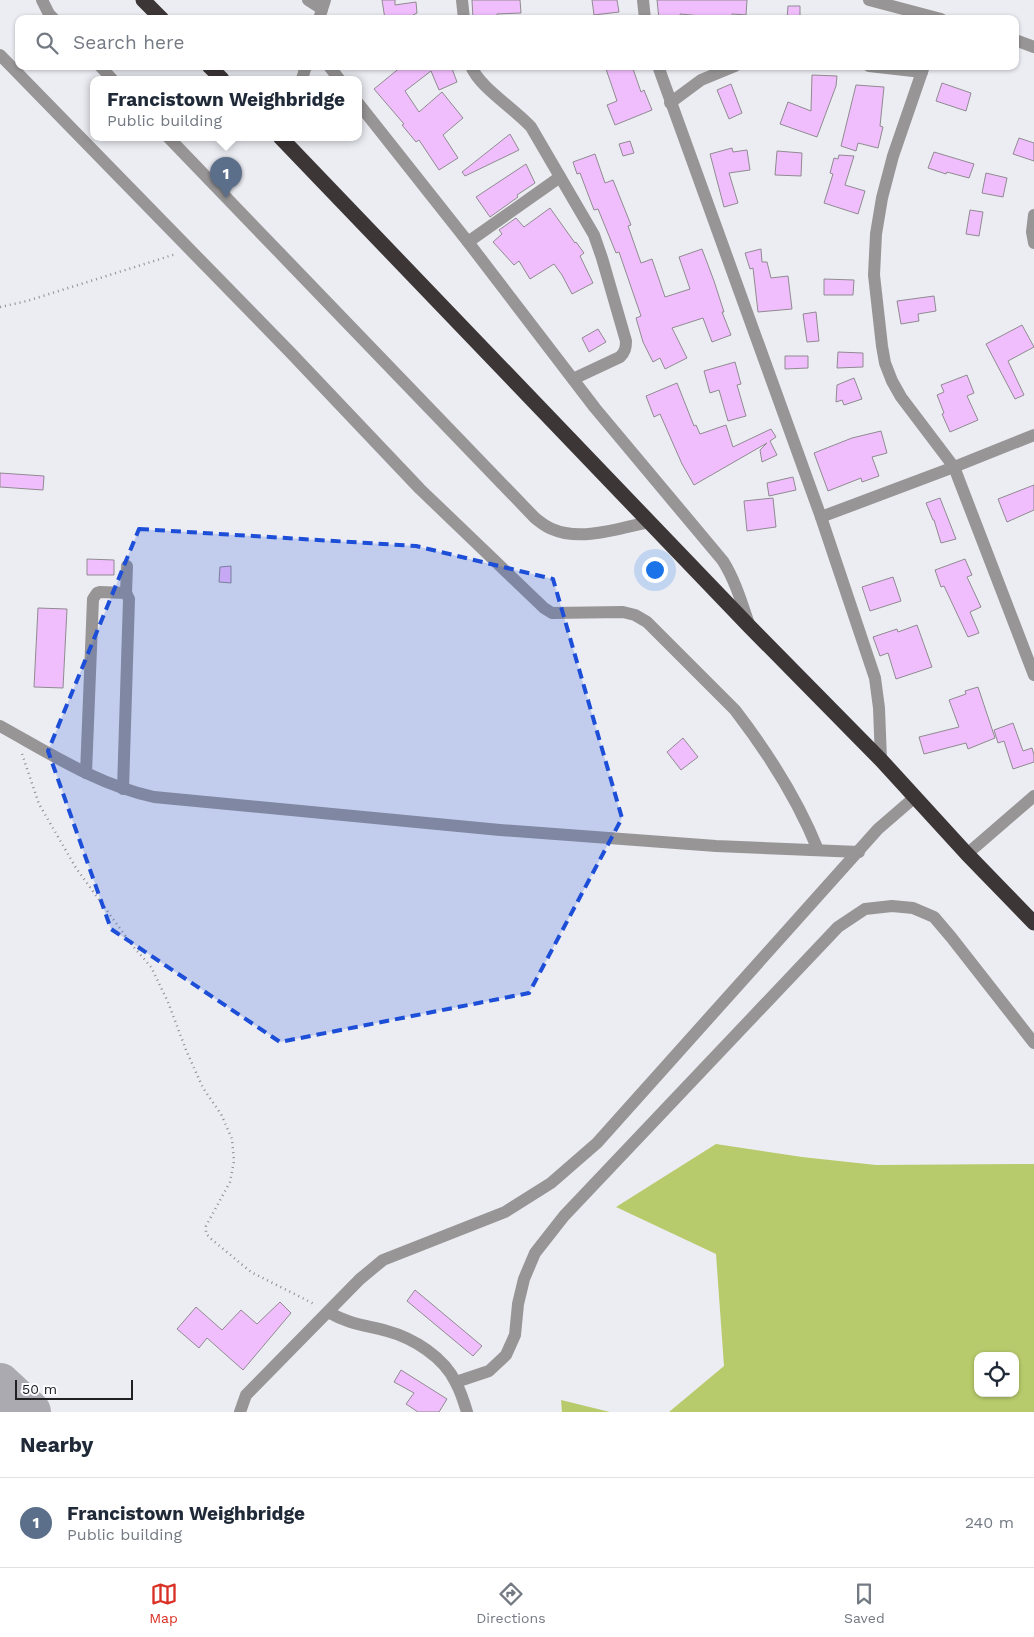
<!DOCTYPE html>
<style>
:root{--surface:#fff;--page:#f6f6f7;--text:#1f2937;--muted:#747a83;--line:#e0e1e3;--accent:#d93025}
body{margin:0;font-family:"Work Sans",sans-serif;background:var(--page);color:var(--text)}
.controls{position:absolute;right:15px;bottom:15px;display:grid;overflow:hidden;border-radius:10px;box-shadow:0 1px 4px #0004}
.controls button{width:45px;height:45px;display:grid;place-items:center;padding:0;border:0;border-bottom:1px solid var(--line);background:var(--surface);color:var(--text);font:25px sans-serif}
.scale{position:absolute;left:15px;bottom:12px;width:118px;box-sizing:border-box;padding-left:5px;border:2px solid #212124;border-top:0;font-size:14px;line-height:18px;white-space:nowrap;color:#212124;-webkit-text-stroke:4px #fafbfe;paint-order:stroke}
.you{position:absolute;left:654px;top:569px;width:18px;height:18px;margin:-12px;border:4px solid #fff;border-radius:50%;background:#1a73e8;box-shadow:0 0 0 8px #1a73e833}
.badge{display:grid;place-items:center;width:32px;height:32px;border-radius:50%;background:var(--accent);color:#fff;font-size:16px;font-weight:700}
.pin{position:absolute;translate:-50% -41px;filter:drop-shadow(0 1px 2px #0008)}
.pin::after{content:'';position:absolute;top:26px;width:18px;height:15px;background:inherit;clip-path:polygon(0 0,100% 0,50% 100%)}
.popup{position:absolute;left:90px;top:76px;width:272px;height:65px;box-sizing:border-box;display:grid;place-content:center;border-radius:10px;background:var(--surface);filter:drop-shadow(0 1px 4px #0005);font-size:16px;white-space:nowrap;color:var(--muted)}
.popup b{font-size:19px;color:var(--text)}
.popup::after{content:'';position:absolute;left:50%;top:100%;margin-left:-10px;border:10px solid transparent;border-top-color:var(--surface)}
.list{margin:0;padding:0;list-style:none}
h2{display:flex;justify-content:space-between;align-items:center;height:65px;margin:0;padding:0 20px;font-size:21px}
h2 small{font-size:16px;font-weight:400;color:var(--muted)}
.list li{display:grid;grid-template-columns:32px 1fr auto;gap:15px;align-items:center;box-sizing:border-box;height:90px;padding:0 20px;border-top:1px solid var(--line)}
.list b{display:block;font-size:19px;white-space:nowrap}
.list p{margin:0;font-size:16px;white-space:nowrap;color:var(--muted)}
.list em{font-size:16px;font-style:normal;color:var(--muted)}
.icon{flex:none;width:28px;height:28px;fill:none;stroke:currentColor;stroke-width:2;stroke-linecap:round;stroke-linejoin:round}
.map{position:relative;flex:none;width:1034px;height:1412px;overflow:hidden}
.search{position:absolute;background:var(--surface);box-shadow:0 1px 4px #0004;left:15px;right:15px;top:15px;height:55px;display:flex;align-items:center;gap:12px;box-sizing:border-box;padding:0 18px;border-radius:10px;color:var(--muted);font-size:19px}
.sheet{height:155px;background:var(--surface)}
nav{display:flex;justify-content:space-around;align-items:center;box-sizing:border-box;height:70px;border-top:1px solid var(--line);background:var(--surface);font-size:14px;color:var(--muted)}
nav a{display:grid;justify-items:center;gap:2px}
nav .on{color:var(--accent)}
.map>svg:first-child{display:block}
.green{fill:#b7cb6c;fill-rule:evenodd}
.lines{fill:none;stroke-linecap:round;stroke-linejoin:round}
.taxiway{stroke:#aaaab0;stroke-width:42}
.building{fill:#f1befd;stroke:#8f8b90}
.path{stroke:#8e8e93;stroke-width:2.5;stroke-dasharray:1 4;stroke-linecap:butt}
.minor{stroke:#989596;stroke-width:12}
.highway{stroke:#3c3637;stroke-width:15}
.marked{fill:#1d4ed8;fill-opacity:0.2;stroke:#1d4ed8;stroke-width:4;stroke-dasharray:10 6;stroke-linejoin:round}
</style>
<div class="map">
<svg width="1034" height="1412" viewBox="0 0 1034 1412">
<rect width="100%" height="100%" fill="#ecedf3"/>
<!-- green -->
<g class="green">
<path d="M 716,1144 L 802,1157 L 876,1165 L 1034,1164 L 1034,1412 L 669,1412 L 724,1366 L 716,1254 L 616,1207 ZM 978,1356 L 1015,1356 L 1015,1393 L 978,1393 Z"/>
<polygon points="561,1400 610,1412 562,1412"/>
</g>
<g class="lines">
<!-- taxiway -->
<polyline class="taxiway" points="0,1384 30,1412"/>
</g>
<!-- building -->
<g class="building">
<polygon points="382,0 395,0 395,5 416,2 417,13 411,16 385,19"/>
<polygon points="472,0 520,0 521,13 497,14 497,19 473,19"/>
<polygon points="592,0 617,0 619,12 594,15"/>
<polygon points="657,0 747,0 746,15 732,14 732,19 680,14 681,19 659,19"/>
<polygon points="788,6 800,6 800,19 787,19"/>
<polygon points="402,66 451,66 457,82 439,90 431,71 405,91 419,112 442,92 463,118 443,135 458,158 439,170 419,140 416,142 402,125 404,124 374,89"/>
<polygon points="613,66 632,66 641,92 644,90 652,110 615,125 607,105 617,101 606,69"/>
<polygon points="812,75 837,76 836,86 817,137 780,124 788,102 811,111"/>
<polygon points="942,83 971,93 966,111 936,101"/>
<polygon points="731,84 742,113 729,119 717,90"/>
<polygon points="856,85 884,87 880,126 883,127 878,148 858,143 856,151 841,146"/>
<polygon points="510,134 519,150 465,176 462,172"/>
<polygon points="1019,138 1034,143 1034,161 1013,154"/>
<polygon points="630,141 634,153 623,156 619,144"/>
<polygon points="732,148 733,152 747,150 750,170 729,173 738,203 724,207 710,154"/>
<polygon points="777,151 802,153 801,176 775,175"/>
<polygon points="934,152 974,164 969,178 947,172 946,174 928,168"/>
<polygon points="595,154 605,183 613,180 631,225 628,226 641,263 652,259 665,297 690,289 679,257 702,249 714,281 724,312 722,312 731,335 712,342 703,318 672,328 687,358 665,369 660,358 653,362 643,342 636,318 641,316 619,252 616,253 598,209 594,210 580,173 577,174 573,162"/>
<polygon points="839,155 854,156 845,185 865,191 858,214 824,203 833,174 830,173 834,158 838,159"/>
<polygon points="526,164 535,183 517,195 518,197 490,217 476,197"/>
<polygon points="986,173 1007,178 1003,197 982,193"/>
<polygon points="550,208 575,243 576,242 584,253 580,256 593,283 572,294 562,275 554,264 530,279 519,261 514,265 493,242 502,234 499,230 516,218 524,227"/>
<polygon points="970,210 983,212 979,236 966,234"/>
<polygon points="761,249 762,262 767,262 771,278 788,276 792,309 758,312 753,268 750,269 745,253"/>
<polygon points="824,279 854,280 853,295 824,295"/>
<polygon points="934,296 936,311 918,314 919,321 901,324 897,301"/>
<polygon points="816,312 819,341 807,342 803,314"/>
<polygon points="1022,325 1034,347 1008,361 1024,395 1015,399 986,344"/>
<polygon points="598,329 606,342 589,352 582,338"/>
<polygon points="838,352 863,353 863,367 837,368"/>
<polygon points="785,356 808,356 808,368 785,369"/>
<polygon points="735,362 741,384 737,385 746,416 728,421 719,390 710,393 704,371"/>
<polygon points="967,375 974,393 967,396 978,420 950,432 942,414 944,413 937,395 944,392 941,385"/>
<polygon points="854,378 862,399 844,405 842,400 836,402 837,385"/>
<polygon points="677,383 694,426 696,425 700,434 726,425 733,447 771,429 776,437 770,441 777,455 762,462 760,450 767,443 694,485 682,464 660,414 654,417 646,396"/>
<polygon points="881,431 887,453 872,457 879,476 862,482 861,478 828,491 814,453 852,438"/>
<polygon points="0,473 44,476 43,490 0,487"/>
<polygon points="793,477 796,490 769,496 767,483"/>
<polygon points="1034,485 1034,510 1007,522 998,499"/>
<polygon points="773,498 776,527 747,531 744,501"/>
<polygon points="940,498 956,539 941,543 934,520 933,520 926,503"/>
<polygon points="87,559 114,560 114,575 87,575"/>
<polygon points="965,559 972,575 967,577 981,607 970,612 979,633 968,637 944,586 941,587 935,570"/>
<polygon points="231,566 231,583 219,582 220,567"/>
<polygon points="893,577 901,601 870,611 862,587"/>
<polygon points="38,608 67,609 63,688 34,687"/>
<polygon points="917,625 932,667 896,679 888,653 880,656 873,637 897,629 898,632"/>
<polygon points="978,687 995,738 968,749 966,743 924,754 919,737 959,727 949,700 966,694 965,691"/>
<polygon points="1013,723 1023,751 1032,748 1034,755 1034,762 1013,769 1004,741 998,743 994,730"/>
<polygon points="683,738 698,757 681,770 667,752"/>
<polygon points="415,1290 482,1346 473,1356 407,1301"/>
<polygon points="280,1302 291,1313 243,1370 207,1338 199,1348 177,1329 196,1307 222,1330 241,1310 257,1324"/>
<polygon points="401,1370 447,1399 439,1412 418,1412 406,1404 414,1393 394,1382"/>
</g>
<g class="lines">
<!-- path -->
<g class="path">
<polyline points="0,307 27,301 176,254"/>
<polyline points="22,754 39,804 76,868 132,945 151,967 168,1002 186,1050 203,1088 221,1114 232,1139 234,1161 230,1182 206,1226 206,1233 210,1238 251,1272 316,1305"/>
</g>
<!-- minor -->
<g class="minor">
<polyline points="42,0 49,14 54,19"/>
<polyline points="308,0 322,9"/>
<polyline points="462,0 464,19"/>
<polyline points="643,0 645,19"/>
<polyline points="869,0 941,19"/>
<polyline points="319,19 325,0"/>
<polyline points="1015,40 1034,47"/>
<path d="M 0,55 L 289,351 L 420,489 L 544,608 L 552,613 L 623,612 L 635,615 L 647,622 L 735,710 C 768,753 798,800 818,850"/>
<polyline points="100,66 112,79"/>
<polyline points="329,66 339,79"/>
<path d="M 471,66 C 479,87 515,109 531,127 L 594,235 L 602,258 L 626,341 C 626,348 625,352 620,357 L 573,379"/>
<polyline points="658,66 821,517 875,678 879,708 881,760"/>
<polyline points="869,66 922,72"/>
<polyline points="924,66 893,156 882,198 876,234 874,275 882,346 885,363 892,381 901,397 954,467 1034,675"/>
<polyline points="302,79 306,66"/>
<path d="M 358,103 L 468,242 L 595,408 L 723,561 C 736,582 742,604 750,627"/>
<polyline points="670,103 701,80 735,66"/>
<path d="M 168,137 L 535,518 C 540,522 546,527 552,529 C 581,542 620,528 649,522"/>
<polyline points="1034,215 1032,232 1034,243"/>
<polyline points="468,242 560,177"/>
<polyline points="821,517 954,467 1034,435"/>
<polyline points="126,593 127,566"/>
<path d="M 0,726 C 49,753 98,785 154,797 L 500,830 L 716,846 L 859,852"/>
<polyline points="86,773 93,599 97,593 100,592 126,593 129,599 123,789"/>
<polyline points="967,854 1034,796"/>
<path d="M 328,1312 C 349,1324 364,1325 387,1331 C 413,1338 444,1357 456,1383 C 461,1392 464,1402 467,1412"/>
<polyline points="456,1382 489,1371 506,1355 515,1335 518,1304 524,1279 535,1253 564,1216 838,927 865,909 892,906 913,908 934,917 951,937 1034,1043"/>
<polyline points="240,1412 246,1395 360,1279 383,1260 505,1212 551,1183 597,1143 878,829 915,797"/>
</g>
<!-- highway -->
<g class="highway">
<polyline points="143,0 162,19"/>
<polyline points="209,66 222,79"/>
<polyline points="280,137 750,627 881,760 967,854 1034,923"/>
</g>
</g>
<!-- marked area -->
<path class="marked" d="M 139,529 L 416,546 L 553,579 L 622,818 L 529,993 L 280,1042 L 111,929 L 48,751 Z"/>
</svg>
<div class="controls">
<button><svg class="icon" aria-label="locate" viewBox="0 0 24 24"><circle cx="12" cy="12" r="6"/><path d="M12 2v4M12 18v4M2 12h4M18 12h4"/></svg></button>
</div>
<div class="scale">50 m</div>
<div class="you"></div>
<div class="pin badge" style="left:226px;top:198px;background:#5c6f8a">1</div>
<div class="popup"><b>Francistown Weighbridge</b>Public building</div>
<div class="search"><svg class="icon" aria-label="search" viewBox="0 0 24 24"><circle cx="10" cy="10" r="6"/><path d="M15 15l6 6"/></svg>Search here</div>
</div>
<section class="sheet">
<h2>Nearby<small></small></h2>
<ul class="list">
<li><span class="badge" style="background:#5c6f8a">1</span><div><b>Francistown Weighbridge</b><p>Public building</p></div><em>240 m</em></li>
</ul>
</section>
<nav>
<a class="on"><svg class="icon" aria-label="map" viewBox="0 0 24 24"><path d="M3 6l6-2 6 2 6-2v14l-6 2-6-2-6 2zM9 4v14M15 6v14"/></svg>Map</a>
<a><svg class="icon" aria-label="directions" viewBox="0 0 24 24"><path d="M12 3l9 9-9 9-9-9zM9 14v-3h6M13 9l2 2-2 2"/></svg>Directions</a>
<a><svg class="icon" aria-label="saved" viewBox="0 0 24 24"><path d="M7 4h10v16l-5-4-5 4z"/></svg>Saved</a>
</nav>
